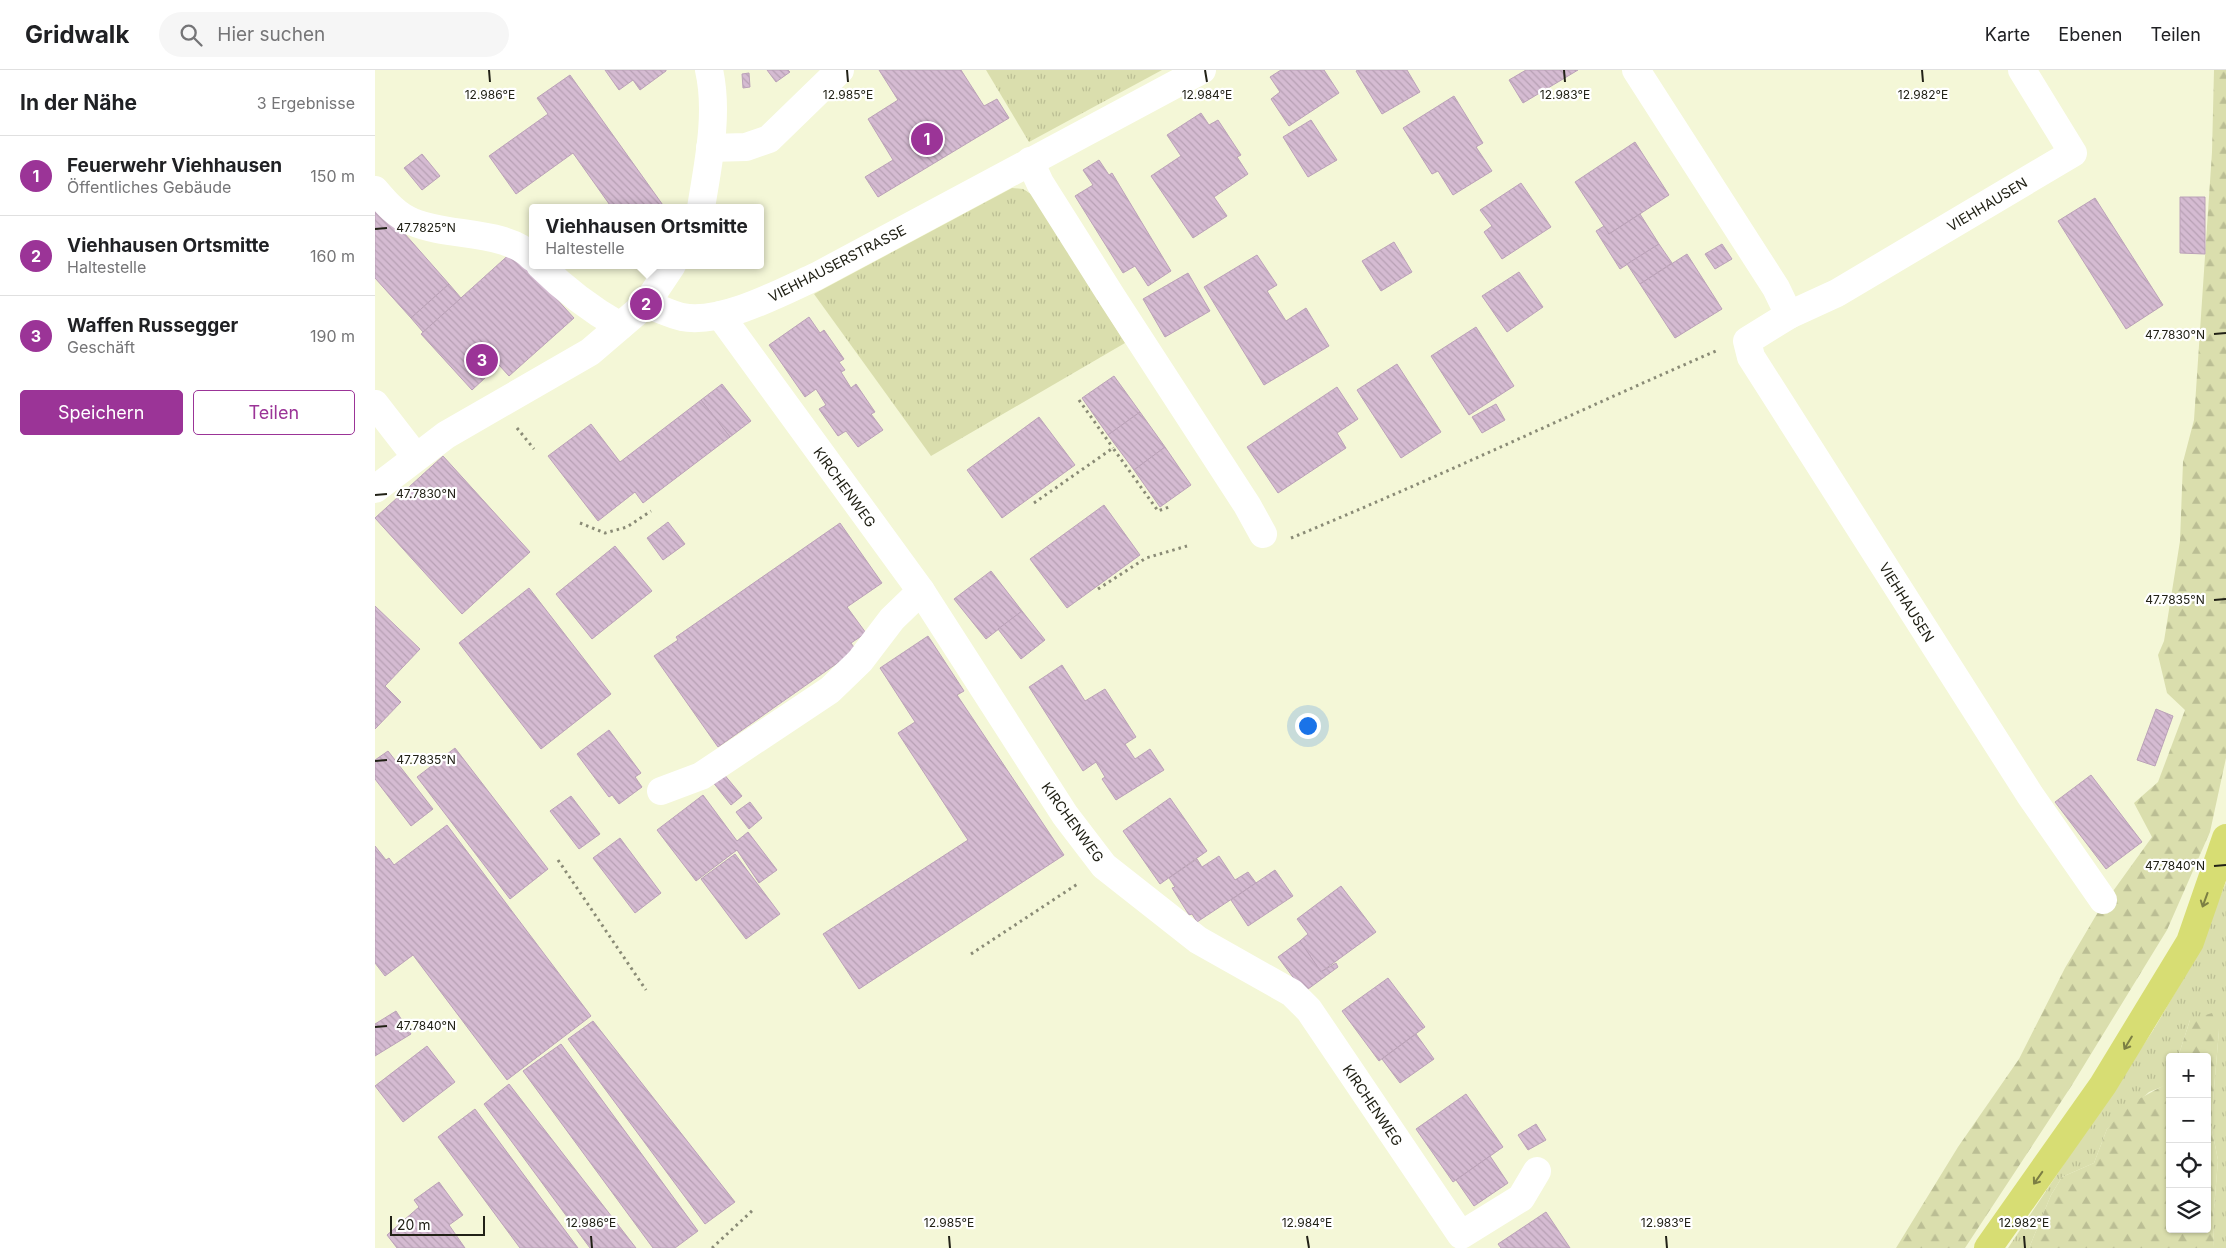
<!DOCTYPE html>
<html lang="de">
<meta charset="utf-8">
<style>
:root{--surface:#fff;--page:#f6f6f6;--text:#202124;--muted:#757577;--line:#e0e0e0;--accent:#9b3497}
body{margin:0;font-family:Inter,sans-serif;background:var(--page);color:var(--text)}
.controls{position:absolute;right:15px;bottom:15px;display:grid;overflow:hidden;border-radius:5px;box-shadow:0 1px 4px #0004}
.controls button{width:45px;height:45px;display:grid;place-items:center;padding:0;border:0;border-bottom:1px solid var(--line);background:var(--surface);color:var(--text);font:25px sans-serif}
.scale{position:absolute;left:15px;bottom:12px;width:95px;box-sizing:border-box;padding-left:5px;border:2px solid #212116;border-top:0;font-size:14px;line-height:18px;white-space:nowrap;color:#212116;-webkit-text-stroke:4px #fff;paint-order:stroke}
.you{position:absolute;left:932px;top:655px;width:18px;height:18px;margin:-12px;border:4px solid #fff;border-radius:50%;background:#1a73e8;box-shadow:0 0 0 8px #1a73e833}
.badge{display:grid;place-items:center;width:32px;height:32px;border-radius:50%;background:var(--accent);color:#fff;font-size:16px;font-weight:700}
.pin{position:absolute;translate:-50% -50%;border:2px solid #fff;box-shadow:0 1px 5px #0006}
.popup{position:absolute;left:154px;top:134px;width:235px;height:65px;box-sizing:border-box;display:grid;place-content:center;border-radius:5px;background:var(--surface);filter:drop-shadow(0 1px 4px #0005);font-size:16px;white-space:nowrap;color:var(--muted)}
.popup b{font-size:19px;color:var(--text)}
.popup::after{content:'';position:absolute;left:50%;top:100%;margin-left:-10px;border:10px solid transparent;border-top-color:var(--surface)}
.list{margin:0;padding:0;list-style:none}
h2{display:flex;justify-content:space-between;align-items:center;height:65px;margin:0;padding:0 20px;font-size:21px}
h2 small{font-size:16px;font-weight:400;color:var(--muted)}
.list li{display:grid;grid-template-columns:32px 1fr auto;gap:15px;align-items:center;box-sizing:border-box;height:80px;padding:0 20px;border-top:1px solid var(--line)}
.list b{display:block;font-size:19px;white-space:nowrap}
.list p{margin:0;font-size:16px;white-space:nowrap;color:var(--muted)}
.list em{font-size:16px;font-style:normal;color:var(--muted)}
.actions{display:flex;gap:10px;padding:15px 20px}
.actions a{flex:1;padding:11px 0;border:1px solid var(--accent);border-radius:5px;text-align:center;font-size:18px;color:var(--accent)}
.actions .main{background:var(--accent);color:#fff}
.icon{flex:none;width:28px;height:28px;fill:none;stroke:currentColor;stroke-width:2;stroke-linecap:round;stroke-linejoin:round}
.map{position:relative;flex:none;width:1851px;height:1178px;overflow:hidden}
header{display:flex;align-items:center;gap:30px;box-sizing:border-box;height:70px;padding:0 25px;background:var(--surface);border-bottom:1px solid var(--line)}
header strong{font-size:24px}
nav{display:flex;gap:28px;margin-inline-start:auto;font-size:18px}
.search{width:350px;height:45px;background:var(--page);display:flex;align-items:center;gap:12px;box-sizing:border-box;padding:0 18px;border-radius:28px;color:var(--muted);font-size:19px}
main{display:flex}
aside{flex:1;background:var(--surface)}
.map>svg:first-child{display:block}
.grass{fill:url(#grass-tufts)}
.forest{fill:url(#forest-firs)}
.building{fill:url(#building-back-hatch);stroke:#bba2b8}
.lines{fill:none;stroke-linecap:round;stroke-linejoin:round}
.path{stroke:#8a8b76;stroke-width:3;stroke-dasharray:2.5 4;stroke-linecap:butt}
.minor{stroke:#fff;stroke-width:28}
.highway{stroke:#d7dd73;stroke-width:28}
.oneway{stroke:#7c7f44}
.ticks{fill:none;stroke:#212116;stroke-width:2}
.labels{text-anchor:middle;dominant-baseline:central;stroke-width:4.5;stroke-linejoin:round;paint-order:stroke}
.street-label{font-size:14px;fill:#212116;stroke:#fff}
.ticks-label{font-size:12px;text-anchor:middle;fill:#212116;stroke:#fff;stroke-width:4.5;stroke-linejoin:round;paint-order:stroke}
</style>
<header>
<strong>Gridwalk</strong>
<div class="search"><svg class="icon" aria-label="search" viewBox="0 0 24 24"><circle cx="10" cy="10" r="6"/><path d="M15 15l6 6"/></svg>Hier suchen</div>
<nav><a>Karte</a><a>Ebenen</a><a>Teilen</a></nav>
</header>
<main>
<aside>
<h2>In der Nähe<small>3 Ergebnisse</small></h2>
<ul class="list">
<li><span class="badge">1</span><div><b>Feuerwehr Viehhausen</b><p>Öffentliches Gebäude</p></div><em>150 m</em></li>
<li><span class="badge">2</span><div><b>Viehhausen Ortsmitte</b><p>Haltestelle</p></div><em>160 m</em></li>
<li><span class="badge">3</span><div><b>Waffen Russegger</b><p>Geschäft</p></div><em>190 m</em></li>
</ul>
<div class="actions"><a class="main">Speichern</a><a>Teilen</a></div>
</aside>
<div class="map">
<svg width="1851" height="1178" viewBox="0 0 1851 1178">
<defs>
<pattern id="grass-tufts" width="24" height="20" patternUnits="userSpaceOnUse" patternTransform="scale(1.25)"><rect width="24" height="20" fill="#dadead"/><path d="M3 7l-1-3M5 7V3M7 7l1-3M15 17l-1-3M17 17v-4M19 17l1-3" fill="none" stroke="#bbbe94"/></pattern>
<pattern id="forest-firs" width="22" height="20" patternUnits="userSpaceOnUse" patternTransform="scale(1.25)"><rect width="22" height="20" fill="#dadead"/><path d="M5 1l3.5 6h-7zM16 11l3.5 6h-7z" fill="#bbbe94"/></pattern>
<pattern id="building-back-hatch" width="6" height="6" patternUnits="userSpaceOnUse" patternTransform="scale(1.25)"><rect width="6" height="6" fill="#d5bbd2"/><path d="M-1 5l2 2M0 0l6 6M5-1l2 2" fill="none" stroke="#b7a0b4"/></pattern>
</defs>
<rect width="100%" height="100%" fill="#f4f7d7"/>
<!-- grass -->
<g class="grass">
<polygon points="611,0 787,0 654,72"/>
<polygon points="637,118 648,119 659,126 750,273 556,386 439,224"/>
<polygon points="1851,812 1851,1178 1839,1178 1838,1151 1843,1090 1836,1055 1844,960 1815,950 1803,987 1795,987 1794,1014 1774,1022 1732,1059 1719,1093 1687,1107 1676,1125 1654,1178 1633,1178 1779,959 1819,890"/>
</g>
<!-- forest -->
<g class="forest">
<polygon points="1839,0 1851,0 1851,688 1835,762 1792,860 1697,1015 1590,1178 1521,1178 1583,1077 1644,989 1690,898 1723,842 1777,767 1759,733 1783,712 1810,640 1792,623 1783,585 1789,571 1805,471 1808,392 1819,350 1837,82"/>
<polygon points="1837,943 1844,960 1836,1055 1843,1090 1838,1151 1839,1178 1654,1178 1676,1125 1687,1107 1719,1093 1732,1059 1753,1035 1795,1012 1795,1159 1832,1159 1832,987 1803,987 1815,950"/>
</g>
<!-- building -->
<g class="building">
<polygon points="230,0 291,0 291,1 265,20 258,10 244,20"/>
<polygon points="392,0 413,0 415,2 401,12"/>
<polygon points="504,0 586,0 609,36 622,29 634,48 503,127 490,107 518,90 493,49 523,30"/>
<polygon points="906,0 949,0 964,23 914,56 896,29 905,22 895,7"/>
<polygon points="983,0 1032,0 1045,22 1007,44 981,1"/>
<polygon points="1151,0 1203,0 1148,33 1134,10"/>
<polygon points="374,3 375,17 368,18 367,4"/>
<polygon points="195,5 290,138 237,138 198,83 141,124 114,86 173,44 162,28"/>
<polygon points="1079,26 1108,73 1101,77 1117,101 1078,125 1063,101 1057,104 1028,58"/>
<polygon points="826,43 834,55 843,50 866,85 862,87 873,104 839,127 852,146 818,168 776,106 806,86 792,65"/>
<polygon points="936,50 962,90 933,107 908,67"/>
<polygon points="1260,72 1294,125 1234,164 1200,112"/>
<polygon points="47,84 65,106 47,120 29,98"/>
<polygon points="724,90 734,105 737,103 796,201 773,216 760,196 748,203 700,126 718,115 708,100"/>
<polygon points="1146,113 1176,157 1127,189 1109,162 1117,156 1105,140"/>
<polygon points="1805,127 1830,127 1830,184 1805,183"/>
<polygon points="1720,128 1788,235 1751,259 1683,151"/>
<polygon points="0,130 74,214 36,248 0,208"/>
<polygon points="1265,144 1284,174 1245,199 1221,161 1229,156 1234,164"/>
<polygon points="1019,172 1037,202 1006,221 987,191"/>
<polygon points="1284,174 1297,193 1265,214 1252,194"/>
<polygon points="1347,174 1357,189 1340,199 1330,184"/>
<polygon points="138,181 199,248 134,306 124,295 97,320 46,264"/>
<polygon points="1312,184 1347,239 1300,268 1265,214"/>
<polygon points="882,185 902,215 892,221 911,251 931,238 954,276 889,315 829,217"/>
<polygon points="1144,202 1168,237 1132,262 1107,226"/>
<polygon points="813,203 835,241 790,267 768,229"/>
<polygon points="74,214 86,228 48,262 36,248"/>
<polygon points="434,247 445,263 449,260 469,289 464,292 470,300 466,302 476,318 481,314 500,342 496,344 508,360 483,377 471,361 463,366 444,339 451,335 441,319 430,327 394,275"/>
<polygon points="1101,257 1139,316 1094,345 1056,286"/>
<polygon points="1022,294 1066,362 1026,388 982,320"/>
<polygon points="739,306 765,342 733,365 707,328"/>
<polygon points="347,314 376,351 355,367 326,330"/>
<polygon points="962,317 983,349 962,363 971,378 903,423 872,377"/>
<polygon points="326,330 355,367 268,433 260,422 223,451 173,386 216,354 245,392"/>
<polygon points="1121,334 1130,350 1107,363 1097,347"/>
<polygon points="765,342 790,377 759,400 733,365"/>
<polygon points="664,347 700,395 627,448 592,400"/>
<polygon points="790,377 816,415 785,437 759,400"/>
<polygon points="68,386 155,482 87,544 0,448"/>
<polygon points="729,435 765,485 692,538 655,489"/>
<polygon points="293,452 310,474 288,490 272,468"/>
<polygon points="465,453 507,513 472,537 491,563 476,573 481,580 343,677 279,586 303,570 301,567"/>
<polygon points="240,476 277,521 217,569 181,524"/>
<polygon points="616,501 647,541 611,569 579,529"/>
<polygon points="154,518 236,624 166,679 84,573"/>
<polygon points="0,536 45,579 10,616 26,632 0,659"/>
<polygon points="647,541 670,570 646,589 623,559"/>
<polygon points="553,566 589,621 582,625 689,785 484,919 448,864 593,770 523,663 540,652 505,598"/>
<polygon points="687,595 710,631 730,619 761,667 750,674 760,689 775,679 789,700 741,730 727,709 730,707 721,692 708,701 654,617"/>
<polygon points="1781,639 1798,646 1780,696 1762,690"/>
<polygon points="234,660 266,703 260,707 267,717 244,734 237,725 234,727 202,684"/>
<polygon points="80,678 173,799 135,829 42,707"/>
<polygon points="13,681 58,739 36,756 0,709 0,690"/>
<polygon points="348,703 367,726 356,735 337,711"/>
<polygon points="1716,705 1767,772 1731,799 1680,732"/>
<polygon points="328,725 362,771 373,762 402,800 384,813 362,780 321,811 282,760"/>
<polygon points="196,726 225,764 204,779 175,741"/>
<polygon points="795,728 832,781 785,814 748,761"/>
<polygon points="375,732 387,748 374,759 361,742"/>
<polygon points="72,755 216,946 132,1010 38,885 10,906 0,893 0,776 11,790 14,788 19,795"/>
<polygon points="245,768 286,823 260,843 218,788"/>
<polygon points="360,784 405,844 371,869 326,809"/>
<polygon points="844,786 860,810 873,802 881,813 822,852 817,844 814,845 797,818 800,817 794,808 822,789 827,797"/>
<polygon points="900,800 918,826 873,856 856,830"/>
<polygon points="966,816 1001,862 946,902 925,871 933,864 922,849"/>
<polygon points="925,871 946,902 961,893 963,897 929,922 903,887"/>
<polygon points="1013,908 1050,957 1004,991 967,941"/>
<polygon points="21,941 36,964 0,986 0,954"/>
<polygon points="218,951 360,1132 330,1154 193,969"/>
<polygon points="1041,964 1059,989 1025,1013 1007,989"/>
<polygon points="186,974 323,1161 300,1178 278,1178 148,1001"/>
<polygon points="52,976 80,1012 28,1052 0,1016"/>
<polygon points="134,1014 261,1178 215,1178 109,1034"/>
<polygon points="1091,1024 1128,1077 1078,1112 1041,1059"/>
<polygon points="100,1039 203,1178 145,1178 63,1067"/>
<polygon points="1161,1054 1171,1070 1153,1080 1143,1065"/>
<polygon points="1115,1086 1133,1113 1099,1136 1081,1110"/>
<polygon points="64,1112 88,1145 74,1155 90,1178 22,1178 12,1165 44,1137 39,1130"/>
<polygon points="1171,1142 1195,1178 1126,1178 1123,1174"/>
</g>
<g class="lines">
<!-- path -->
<g class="path">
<polyline points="704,330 738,378"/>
<polyline points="142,358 159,379"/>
<polyline points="659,433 738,378 783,441 794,437"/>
<polyline points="205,453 230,463 252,457 276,441"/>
<path d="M 916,468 C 1060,409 1200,342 1343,280"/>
<polyline points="723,519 771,488 812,476"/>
<polyline points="183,790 271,920"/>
<polyline points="596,884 704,813"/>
<polyline points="337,1178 378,1140"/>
</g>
<!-- minor -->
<g class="minor">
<polyline points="1261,0 1401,218 1414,245 1372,271 1376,287 1655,725 1728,830"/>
<polyline points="335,78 371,77 394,69 465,0"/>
<polyline points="655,91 665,113 737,227 872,435 888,464"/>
<path d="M 0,120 C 11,133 22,146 38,152 C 72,167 131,160 157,187"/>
<path d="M 326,138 C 333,94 344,44 334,0"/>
<path d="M 165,195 C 190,220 215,239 245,256"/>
<path d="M 271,234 C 283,238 295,244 307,247 C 346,255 407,222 442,206 L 827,0"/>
<polyline points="345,245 546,521 690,745 729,796 823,870 917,923 934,940 1086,1165 1146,1128 1162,1101"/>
<polyline points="1414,245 1462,223 1698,83 1647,0"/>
<polyline points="0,334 41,387"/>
<polyline points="0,419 71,365 215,282 271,234 297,195"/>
<polyline points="286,721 326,706 455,620 485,591 517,549 546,521"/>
</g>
<!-- highway -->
<polyline class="highway" points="1613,1178 1728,1015 1815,872 1851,768"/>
</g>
<!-- one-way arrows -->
<defs><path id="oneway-shaft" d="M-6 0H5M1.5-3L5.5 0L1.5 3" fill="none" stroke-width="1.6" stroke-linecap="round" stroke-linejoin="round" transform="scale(1.25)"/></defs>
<g class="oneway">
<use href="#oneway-shaft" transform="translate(1830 830) rotate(110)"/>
<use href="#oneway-shaft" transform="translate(1753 973) rotate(121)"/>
<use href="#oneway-shaft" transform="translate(1663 1108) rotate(125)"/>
</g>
<!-- ticks -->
<path class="ticks" d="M 114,0 L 115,12M 472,0 L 473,12M 830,0 L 832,12M 1189,0 L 1190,12M 1547,0 L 1548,12M 0,159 L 12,158M 1839,264 L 1851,263M 0,425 L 12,424M 1839,530 L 1851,529M 0,691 L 12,690M 1839,796 L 1851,795M 0,957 L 12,956M 216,1166 L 217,1178M 574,1166 L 575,1178M 932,1166 L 934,1178M 1291,1166 L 1292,1178M 1649,1166 L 1650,1178"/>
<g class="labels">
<!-- street labels -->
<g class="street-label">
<text transform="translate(1612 134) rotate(-31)">VIEHHAUSEN</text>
<text transform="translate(462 193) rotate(-27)">VIEHHAUSERSTRASSE</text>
<text transform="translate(470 417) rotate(54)">KIRCHENWEG</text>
<text transform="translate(1532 532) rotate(58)">VIEHHAUSEN</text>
<text transform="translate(698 752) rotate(54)">KIRCHENWEG</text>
<text transform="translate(998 1035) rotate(56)">KIRCHENWEG</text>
</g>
</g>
<g class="ticks-label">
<text x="115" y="29">12.986°E</text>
<text x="473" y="29">12.985°E</text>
<text x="832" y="29">12.984°E</text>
<text x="1190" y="29">12.983°E</text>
<text x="1548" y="29">12.982°E</text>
<text x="51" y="162">47.7825°N</text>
<text x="1800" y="269">47.7830°N</text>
<text x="51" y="428">47.7830°N</text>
<text x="1800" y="534">47.7835°N</text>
<text x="51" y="694">47.7835°N</text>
<text x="1800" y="800">47.7840°N</text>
<text x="51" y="960">47.7840°N</text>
<text x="216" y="1157">12.986°E</text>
<text x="574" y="1157">12.985°E</text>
<text x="932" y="1157">12.984°E</text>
<text x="1291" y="1157">12.983°E</text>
<text x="1649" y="1157">12.982°E</text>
</g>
</svg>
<div class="controls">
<button>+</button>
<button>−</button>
<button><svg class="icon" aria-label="locate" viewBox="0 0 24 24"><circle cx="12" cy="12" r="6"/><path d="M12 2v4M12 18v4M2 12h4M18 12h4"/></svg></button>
<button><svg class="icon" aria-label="layers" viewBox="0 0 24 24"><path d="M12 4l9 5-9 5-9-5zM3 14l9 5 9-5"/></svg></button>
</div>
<div class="scale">20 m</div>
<div class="you"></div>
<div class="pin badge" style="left:552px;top:69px">1</div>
<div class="pin badge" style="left:271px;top:234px">2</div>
<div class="popup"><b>Viehhausen Ortsmitte</b>Haltestelle</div>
<div class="pin badge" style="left:107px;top:290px">3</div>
</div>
</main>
